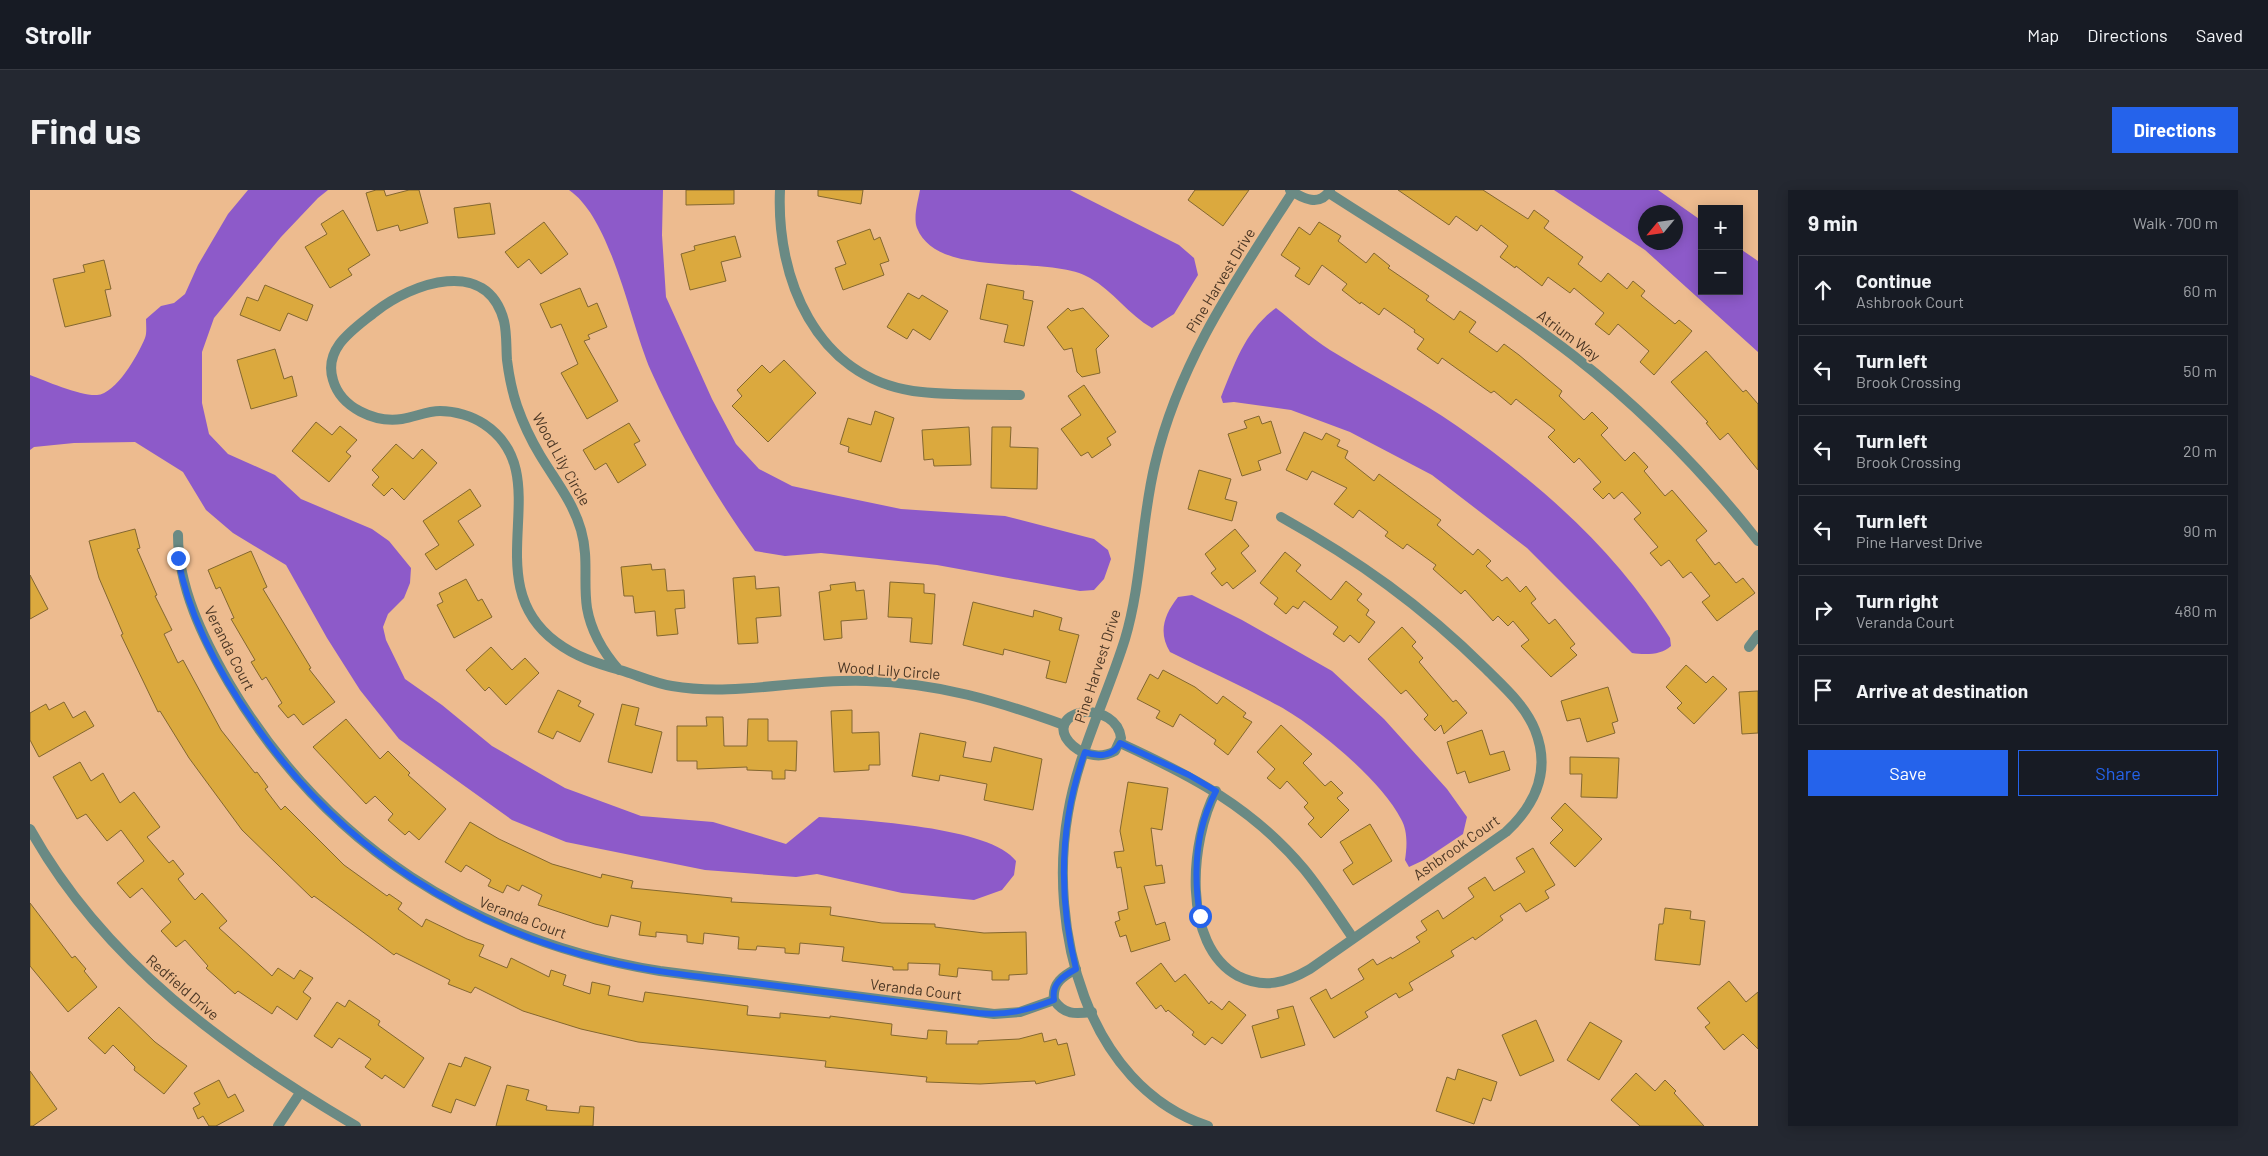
<!DOCTYPE html>
<meta charset="utf-8">
<style>
:root{--surface:#171b24;--page:#242831;--text:#f1f3f6;--muted:#9ea1a6;--line:#363941;--accent:#2563eb}
body{margin:0;font-family:Barlow,sans-serif;background:var(--page);color:var(--text)}
.controls{position:absolute;right:15px;top:15px;display:grid;overflow:hidden;border-radius:0px;box-shadow:0 2px 12px #0003}
.controls button{width:45px;height:45px;display:grid;place-items:center;padding:0;border:0;border-bottom:1px solid var(--line);background:var(--surface);color:var(--text);font:25px sans-serif}
.compass{position:absolute;left:1608px;top:15px;width:45px;height:45px;border-radius:50%;background:var(--surface);box-shadow:0 2px 12px #0003;rotate:241deg}
.stop{position:absolute;width:15px;height:15px;margin:-11px;border:4px solid #2563eb;border-radius:50%;background:#fff}
.stop.end{background:#2563eb;border-color:#fff;box-shadow:0 1px 5px #0008}
.list{margin:0;padding:0;list-style:none}
h2{display:flex;justify-content:space-between;align-items:center;height:65px;margin:0;padding:0 20px;font-size:21px}
h2 small{font-size:16px;font-weight:400;color:var(--muted)}
.list li{display:grid;grid-template-columns:32px 1fr auto;gap:15px;align-items:center;box-sizing:border-box;height:70px;margin:0 10px 10px;padding:0 10px;border:1px solid var(--line);border-radius:0px}
.list b{display:block;font-size:19px;white-space:nowrap}
.list p{margin:0;font-size:16px;white-space:nowrap;color:var(--muted)}
.list em{font-size:16px;font-style:normal;color:var(--muted)}
.actions{display:flex;gap:10px;padding:15px 20px}
.actions a{flex:1;padding:11px 0;border:1px solid var(--accent);border-radius:0px;text-align:center;font-size:18px;color:var(--accent)}
.actions .main{background:var(--accent);color:#fff}
.icon{flex:none;width:28px;height:28px;fill:none;stroke:currentColor;stroke-width:2;stroke-linecap:round;stroke-linejoin:round}
.map{position:relative;flex:none;width:1728px;height:936px;overflow:hidden;border-radius:0px}
header{display:flex;align-items:center;gap:30px;box-sizing:border-box;height:70px;padding:0 25px;background:var(--surface);border-bottom:1px solid var(--line)}
header strong{font-size:24px}
nav{display:flex;gap:28px;margin-inline-start:auto;font-size:18px}
.intro{display:flex;align-items:center;justify-content:space-between;box-sizing:border-box;height:120px;padding:0 30px}
h1{margin:0;font-size:35px}
.button{padding:12px 22px;border-radius:0px;background:var(--accent);color:#fff;font-size:18px;font-weight:700}
main{display:flex;gap:30px;padding:0 30px}
aside{flex:1;background:var(--surface);border-radius:0px;box-shadow:0 2px 12px #0003}
.map>svg:first-child{display:block}
.water{fill:#8d5ac9;fill-rule:evenodd}
.building{fill:#dba93e;stroke:#836730}
.lines{fill:none;stroke-linecap:round;stroke-linejoin:round}
.minor{stroke:#6a8a84;stroke-width:10}
.tertiary{stroke:#6a8a84;stroke-width:10}
.route{stroke:#2563eb;stroke-width:6}
.labels{text-anchor:middle;dominant-baseline:central;stroke-width:4;stroke-linejoin:round;paint-order:stroke}
.street-label{font-size:15px;fill:#4b3725;stroke:#edbb8f}
</style>
<header>
<strong>Strollr</strong>
<nav><a>Map</a><a>Directions</a><a>Saved</a></nav>
</header>
<div class="intro"><h1>Find us</h1><a class="button">Directions</a></div>
<main>
<div class="map">
<svg width="1728" height="936" viewBox="0 0 1728 936">
<rect width="100%" height="100%" fill="#edbb8f"/>
<!-- water -->
<g class="water">
<path d="M 218,0 L 298,0 L 288,8 L 251,47 L 184,128 L 172,162 L 172,213 L 179,244 L 198,264 L 245,285 L 271,309 L 342,339 L 359,351 L 381,378 L 380,393 L 374,408 L 358,424 L 353,437 L 356,450 L 375,489 L 412,515 L 462,556 L 535,598 L 611,626 L 683,632 L 756,654 L 789,627 C 831,630 962,637 986,671 L 984,685 L 972,700 L 944,710 L 872,703 L 787,684 L 766,687 L 675,680 L 536,652 L 482,630 L 369,549 L 330,500 L 297,448 L 256,375 L 203,343 L 176,320 L 153,282 L 105,252 L 44,253 L 4,257 L 0,260 L 0,185 C 16,191 50,206 67,205 C 86,204 108,165 115,148 C 117,143 116,135 116,129 L 131,116 L 144,113 L 155,104 L 168,75 L 198,24 Z"/>
<path d="M 539,0 L 633,0 L 632,45 L 636,107 L 682,209 L 706,254 L 729,279 L 762,296 L 794,303 L 871,319 L 975,326 L 1064,349 L 1078,360 L 1081,369 L 1074,389 L 1064,400 L 1050,401 L 907,375 L 791,363 L 755,366 L 725,361 C 685,307 649,243 621,181 C 600,133 582,29 539,0 Z"/>
<path d="M 890,0 L 1040,0 L 1149,55 L 1164,68 L 1168,85 L 1144,124 L 1122,138 C 1099,125 1083,101 1060,88 C 1017,63 908,91 887,38 C 883,27 888,11 890,0 Z"/>
<path d="M 1524,0 L 1628,0 L 1672,31 L 1672,101 L 1709,101 L 1709,58 L 1728,71 L 1728,162 L 1615,60 ZM 1616,22 L 1646,22 L 1646,52 L 1616,52 Z"/>
<path d="M 1246,118 C 1264,132 1281,148 1300,160 C 1342,186 1387,208 1427,236 C 1510,294 1587,361 1640,448 L 1641,456 C 1632,465 1615,465 1602,463 L 1497,358 L 1402,285 L 1320,242 L 1261,220 L 1204,212 L 1193,213 L 1191,207 C 1205,173 1215,141 1246,118 Z"/>
<path d="M 1162,405 L 1212,430 L 1302,481 L 1354,529 L 1417,599 L 1437,627 L 1433,644 L 1394,670 L 1379,677 L 1375,670 C 1377,657 1378,641 1371,629 C 1351,590 1287,537 1249,516 C 1214,497 1176,480 1140,462 C 1128,442 1134,425 1148,407 Z"/>
</g>
<!-- building -->
<g class="building">
<polygon points="346,0 354,0 356,6 379,0 389,0 398,33 370,41 368,35 347,41 336,3"/>
<polygon points="656,0 704,0 704,14 656,15"/>
<polygon points="788,0 833,0 831,14 788,6"/>
<polygon points="1165,0 1219,0 1193,36 1158,10"/>
<polygon points="1368,0 1453,0 1498,29 1504,20 1519,31 1514,38 1553,67 1548,74 1571,92 1578,83 1597,99 1603,91 1615,101 1611,106 1645,134 1649,130 1662,141 1624,185 1610,172 1619,161 1588,134 1579,145 1565,134 1574,123 1544,98 1540,103 1518,87 1512,96 1486,76 1485,78 1470,67 1478,56 1451,35 1447,41 1426,26 1419,35"/>
<polygon points="460,13 465,44 428,48 424,18"/>
<polygon points="313,20 340,65 318,79 322,85 300,98 275,57 297,44 291,34"/>
<polygon points="514,32 538,64 511,84 499,69 488,78 475,62"/>
<polygon points="1289,32 1311,46 1308,51 1336,73 1344,63 1360,76 1358,78 1399,106 1396,110 1424,130 1430,121 1446,132 1439,142 1467,162 1474,154 1489,165 1532,201 1529,206 1554,230 1562,222 1578,238 1571,245 1595,271 1604,262 1618,277 1614,281 1635,306 1642,300 1677,341 1666,350 1685,375 1689,372 1706,393 1713,388 1725,403 1687,431 1672,412 1680,406 1661,382 1653,388 1639,370 1631,376 1620,363 1628,357 1604,329 1611,323 1592,302 1584,309 1579,303 1573,309 1563,299 1571,292 1549,268 1544,273 1518,247 1525,240 1486,209 1481,215 1464,201 1461,203 1412,168 1408,174 1387,159 1394,149 1384,142 1385,140 1354,118 1349,125 1331,112 1330,114 1312,100 1317,94 1292,75 1279,95 1265,86 1270,78 1251,65 1269,37 1280,45"/>
<polygon points="840,39 844,50 850,47 859,71 850,74 854,85 813,100 805,78 816,74 807,51"/>
<polygon points="705,46 711,67 691,72 696,91 660,100 651,64 665,60 664,56"/>
<polygon points="74,70 81,99 75,100 81,126 35,137 23,89 55,82 53,75"/>
<polygon points="957,94 994,101 993,109 1003,111 994,156 974,152 978,135 950,129"/>
<polygon points="235,95 283,115 277,131 258,123 250,141 210,125 217,107 228,111"/>
<polygon points="550,98 558,117 567,113 577,137 558,145 560,149 554,151 588,211 557,229 531,183 548,174 531,134 521,138 510,114"/>
<polygon points="878,103 889,109 892,105 918,121 900,150 883,139 877,149 857,137"/>
<polygon points="1038,118 1041,121 1053,118 1079,146 1066,159 1070,183 1052,187 1047,182 1042,158 1034,160 1017,137"/>
<polygon points="245,159 254,189 262,186 267,206 221,219 207,170"/>
<polygon points="1676,161 1713,202 1716,200 1728,214 1728,280 1698,243 1690,250 1676,233 1678,232 1641,192"/>
<polygon points="754,170 786,203 738,252 702,216 712,206 707,200 732,175 740,183"/>
<polygon points="1054,195 1086,242 1077,248 1081,255 1062,268 1058,262 1051,266 1031,239 1051,225 1038,206"/>
<polygon points="845,221 864,228 851,272 818,262 819,257 810,254 818,228 841,235"/>
<polygon points="1229,226 1232,234 1241,231 1251,263 1228,271 1231,280 1212,286 1198,244 1217,238 1214,231"/>
<polygon points="286,232 302,245 310,236 327,250 316,262 321,266 299,292 262,261"/>
<polygon points="599,233 610,251 604,254 616,275 588,293 576,273 565,280 553,260"/>
<polygon points="939,237 941,275 904,276 903,269 894,270 892,240"/>
<polygon points="962,237 981,237 980,257 1008,258 1007,299 961,298"/>
<polygon points="1274,242 1292,250 1296,243 1310,250 1307,256 1318,261 1315,268 1344,291 1349,284 1411,330 1407,335 1443,365 1448,359 1461,371 1456,376 1472,391 1477,387 1490,402 1496,396 1506,409 1501,413 1519,434 1525,429 1545,454 1540,458 1547,465 1521,487 1491,456 1499,450 1483,431 1478,436 1468,426 1463,431 1435,400 1431,404 1403,379 1406,375 1377,354 1373,359 1355,346 1358,342 1329,320 1323,328 1304,314 1317,298 1282,281 1277,290 1256,280"/>
<polygon points="366,254 383,269 392,259 407,273 374,310 362,298 354,306 342,295 349,287 342,280"/>
<polygon points="1169,280 1201,289 1195,309 1207,312 1202,331 1158,319"/>
<polygon points="440,299 451,316 428,331 444,355 406,380 395,364 409,355 393,331"/>
<polygon points="105,339 110,358 107,359 127,405 125,406 142,440 134,444 148,473 153,470 191,540 225,583 227,582 238,597 235,599 251,620 255,616 314,675 357,706 359,704 372,713 368,719 392,737 396,729 437,749 454,755 449,766 477,778 481,768 519,787 521,780 536,785 533,795 560,804 562,792 580,796 578,805 613,812 615,802 718,816 717,825 750,828 750,823 800,828 800,826 862,834 861,845 897,849 898,840 917,841 916,854 948,854 948,851 989,849 1012,843 1014,852 1026,849 1028,855 1037,853 1045,885 1006,894 1005,891 950,894 896,892 897,887 795,877 796,871 608,852 551,839 493,821 445,797 441,803 418,794 420,790 366,763 364,765 284,706 282,708 212,640 159,568 130,521 128,522 91,445 93,444 69,388 59,351"/>
<polygon points="1205,339 1219,356 1211,363 1226,381 1203,399 1197,392 1192,396 1181,383 1186,379 1175,364"/>
<polygon points="221,361 237,397 233,399 281,478 279,479 305,512 273,535 264,524 258,528 248,516 252,513 236,487 232,490 221,472 225,470 201,429 204,428 190,397 186,399 178,380"/>
<polygon points="1255,362 1271,375 1266,381 1301,410 1316,391 1332,404 1327,410 1339,420 1336,425 1345,432 1329,453 1320,445 1314,452 1303,444 1308,437 1274,411 1268,419 1263,416 1256,424 1244,414 1248,408 1230,393"/>
<polygon points="621,374 622,380 635,379 637,401 654,400 655,418 645,419 648,444 627,446 625,421 605,423 603,406 594,406 591,377"/>
<polygon points="0,385 18,419 0,429"/>
<polygon points="725,386 726,399 749,397 751,426 726,428 728,453 708,454 703,388"/>
<polygon points="436,389 448,411 452,409 462,427 424,448 407,415 413,412 409,403"/>
<polygon points="825,392 826,401 834,400 837,429 811,431 812,448 794,450 789,402 801,400 800,395"/>
<polygon points="860,392 894,394 894,403 905,404 902,454 880,452 882,428 858,427"/>
<polygon points="943,412 1003,427 1004,420 1032,428 1029,440 1049,445 1036,493 1016,488 1020,471 974,459 973,465 933,455"/>
<polygon points="1372,437 1386,452 1382,456 1393,468 1389,472 1423,512 1426,510 1437,523 1414,544 1411,535 1405,541 1394,529 1398,525 1376,500 1371,504 1338,469"/>
<polygon points="461,457 482,480 495,468 509,483 476,515 459,497 455,501 436,480"/>
<polygon points="1656,475 1676,493 1683,486 1697,499 1664,534 1647,518 1652,513 1636,497"/>
<polygon points="1133,480 1165,497 1187,514 1193,506 1216,523 1213,527 1222,532 1198,565 1184,554 1186,550 1150,524 1143,537 1126,528 1130,521 1107,509 1120,484 1128,489"/>
<polygon points="1578,497 1588,531 1582,533 1585,543 1557,552 1550,528 1537,531 1531,511"/>
<polygon points="528,500 551,511 548,516 564,524 550,552 527,541 523,549 508,542"/>
<polygon points="1728,501 1728,543 1712,544 1709,502"/>
<polygon points="34,512 43,528 55,521 64,536 9,567 0,550 0,523 16,514 19,520"/>
<polygon points="592,514 609,518 605,535 632,542 622,583 578,572"/>
<polygon points="822,520 822,543 849,542 850,575 839,575 839,580 804,582 801,521"/>
<polygon points="676,527 693,527 694,556 717,556 718,529 738,529 738,551 767,551 766,581 755,580 755,589 742,589 742,581 717,580 717,577 667,579 667,571 647,571 647,536 677,536"/>
<polygon points="316,529 350,569 358,561 380,583 378,585 416,619 389,650 379,641 375,645 358,630 363,624 345,606 336,614 283,557"/>
<polygon points="1251,535 1282,564 1273,573 1295,596 1301,591 1313,603 1307,608 1319,620 1291,648 1278,634 1284,628 1274,617 1278,613 1257,591 1250,599 1237,588 1245,579 1227,562"/>
<polygon points="1452,540 1460,565 1474,561 1480,580 1439,593 1435,581 1427,584 1417,552"/>
<polygon points="890,543 936,552 933,567 961,572 964,557 1012,569 1003,620 954,610 957,594 910,585 909,591 882,586"/>
<polygon points="1540,567 1589,568 1587,608 1551,607 1552,584 1540,584"/>
<polygon points="50,572 61,591 73,583 90,613 104,602 130,637 117,647 139,673 143,670 154,684 148,689 165,710 172,703 197,731 189,738 242,786 248,778 264,789 270,780 283,788 273,802 281,808 267,830 247,816 242,824 208,801 205,804 176,778 178,776 155,750 146,757 131,741 141,732 112,698 100,708 87,693 114,671 91,640 77,651 56,624 47,629 23,587"/>
<polygon points="1098,592 1138,598 1132,640 1121,638 1126,676 1132,675 1135,693 1114,696 1126,735 1135,732 1140,750 1101,762 1096,745 1090,747 1085,732 1090,730 1088,722 1098,719 1091,677 1087,678 1084,662 1094,661 1090,641"/>
<polygon points="1535,613 1572,649 1545,677 1520,653 1533,640 1521,628"/>
<polygon points="440,632 469,649 522,674 571,688 572,684 603,691 601,698 702,708 701,712 801,717 800,725 852,733 905,734 905,737 954,743 996,742 997,784 979,785 979,790 962,790 962,781 928,778 927,787 909,785 910,774 878,773 878,780 863,780 863,777 812,771 814,757 770,753 769,764 755,763 755,758 727,756 726,760 708,759 709,747 674,743 673,754 657,752 657,745 626,742 626,747 609,745 611,732 581,725 578,737 565,734 508,715 512,705 492,695 489,701 477,695 473,703 458,696 461,690 436,675 431,682 415,672"/>
<polygon points="1340,634 1362,671 1323,695 1313,680 1323,673 1310,652"/>
<polygon points="1503,658 1525,695 1515,701 1519,708 1496,722 1490,713 1470,726 1473,730 1445,750 1443,747 1421,761 1424,766 1379,793 1383,800 1369,808 1366,803 1335,822 1338,827 1304,848 1280,808 1296,799 1301,809 1334,789 1328,779 1343,769 1347,775 1361,767 1362,769 1390,752 1386,747 1397,740 1391,731 1408,720 1413,729 1444,707 1438,698 1455,687 1464,701 1495,682 1486,668"/>
<polygon points="0,713 42,768 45,766 56,779 54,781 67,797 38,822 0,776"/>
<polygon points="1635,718 1661,721 1660,729 1675,731 1670,775 1625,770 1629,734 1633,734"/>
<polygon points="1131,773 1145,792 1155,784 1179,814 1181,811 1192,820 1199,811 1216,825 1192,854 1182,847 1175,855 1162,845 1164,842 1138,820 1136,822 1131,815 1126,819 1106,793"/>
<polygon points="1699,791 1716,812 1728,802 1728,859 1713,844 1694,860 1675,837 1680,833 1667,818"/>
<polygon points="319,810 350,831 348,835 394,868 374,898 355,885 352,889 335,877 341,869 309,848 302,858 284,846 307,812 315,817"/>
<polygon points="1263,816 1275,855 1231,868 1222,836 1249,828 1247,820"/>
<polygon points="89,817 125,852 157,876 134,904 104,880 105,877 83,855 75,864 58,848"/>
<polygon points="1506,830 1524,871 1490,886 1472,845"/>
<polygon points="1560,832 1592,851 1569,890 1537,870"/>
<polygon points="435,867 461,877 445,916 426,909 421,923 402,916 419,873 431,877"/>
<polygon points="1428,879 1467,892 1461,911 1453,908 1444,934 1406,921 1417,887 1425,890"/>
<polygon points="0,881 27,919 3,936 0,936"/>
<polygon points="1606,883 1625,901 1635,890 1646,901 1644,903 1674,936 1610,936 1581,910"/>
<polygon points="189,890 198,908 205,904 214,921 186,936 179,936 173,926 168,929 163,918 170,914 164,903"/>
<polygon points="477,895 499,900 496,910 517,916 516,920 549,923 550,916 564,917 563,936 466,936"/>
</g>
<g class="lines">
<!-- minor -->
<g class="minor">
<path d="M 750,0 C 746,89 786,186 883,201 C 918,206 955,204 990,205"/>
<path d="M 1260,0 C 1273,9 1290,17 1300,0"/>
<path d="M 1299,3 C 1381,56 1466,106 1544,166 C 1613,220 1674,282 1728,351"/>
<path d="M 148,345 C 148,397 173,448 199,493 C 295,656 445,751 630,781 L 964,824 L 990,822 L 1024,810"/>
<polyline points="1719,457 1728,445"/>
<path d="M 589,480 C 574,463 561,441 557,418 C 553,392 559,368 551,340 C 543,312 525,290 510,265 C 501,250 493,233 487,216 C 482,201 479,186 477,170 C 476,157 477,144 474,131 C 457,66 382,93 345,122 C 324,139 293,158 303,190 C 311,218 345,233 372,229 C 385,227 397,221 410,221 C 425,221 442,226 454,234 C 531,285 443,390 526,452 C 546,467 566,473 590,480 C 607,485 624,493 642,496 C 706,507 773,488 837,491 C 908,493 968,511 1034,535"/>
<path d="M 1054,522 C 1071,521 1089,530 1091,548 L 1085,561 C 1051,580 1007,531 1054,522 Z"/>
<path d="M 1090,553 C 1162,586 1222,617 1274,679 C 1292,701 1307,725 1323,748"/>
<path d="M 1186,601 C 1160,650 1151,755 1208,786 C 1234,799 1256,793 1280,779 L 1476,642 C 1506,614 1521,580 1505,540 C 1495,515 1474,497 1455,478 C 1392,416 1328,370 1251,327"/>
<path d="M 0,639 C 74,772 197,860 326,936"/>
<path d="M 1046,779 C 1033,786 1022,793 1024,810 C 1034,825 1045,824 1062,822"/>
<polyline points="248,936 270,903"/>
</g>
<!-- tertiary -->
<path class="tertiary" d="M 1178,936 C 1055,895 1018,737 1038,623 C 1048,563 1077,507 1095,449 C 1112,392 1111,331 1125,274 C 1149,171 1208,87 1264,0"/>
</g>
<g class="lines">
<!-- route -->
<path class="route" d="M 148,368 C 159,431 196,495 234,547 C 317,661 440,740 577,771 C 631,784 686,788 740,795 C 810,804 879,813 948,823 C 976,826 998,820 1024,810 C 1021,794 1033,786 1046,779 C 1028,706 1029,634 1055,562 C 1067,567 1084,567 1090,553 L 1159,585 L 1186,601 C 1165,640 1163,683 1170,726"/>
</g>
<g class="labels">
<!-- street labels -->
<g class="street-label">
<text transform="translate(1190 90) rotate(-59)">Pine Harvest Drive</text>
<text transform="translate(1539 145) rotate(37)">Atrium Way</text>
<text transform="translate(532 269) rotate(61)">Wood Lily Circle</text>
<text transform="translate(200 458) rotate(63)">Veranda Court</text>
<text transform="translate(1067 476) rotate(-72)">Pine Harvest Drive</text>
<text transform="translate(859 480) rotate(4)">Wood Lily Circle</text>
<text transform="translate(1426 657) rotate(-35)">Ashbrook Court</text>
<text transform="translate(493 727) rotate(21)">Veranda Court</text>
<text transform="translate(153 797) rotate(41)">Redfield Drive</text>
<text transform="translate(886 799) rotate(7)">Veranda Court</text>
</g>
</g>
</svg>
<div class="controls">
<button>+</button>
<button>−</button>
</div>
<svg class="compass" viewBox="-18 -18 36 36"><path d="M0-13l5 13h-10z" fill="#e53935"/><path d="M0 13l5-13h-10z" fill="#9ea1a6"/></svg>
<div class="stop" style="left:1170px;top:726px"></div>
<div class="stop end" style="left:148px;top:368px"></div>
</div>
<aside>
<h2>9 min<small>Walk · 700 m</small></h2>
<ul class="list">
<li><svg class="icon" aria-label="ahead" viewBox="0 0 24 24"><path d="M12 20V5M6 11l6-6 6 6"/></svg><div><b>Continue</b><p>Ashbrook Court</p></div><em>60 m</em></li>
<li><svg class="icon" aria-label="left" viewBox="0 0 24 24"><path d="M17 20v-9H6M10 6l-5 5 5 5"/></svg><div><b>Turn left</b><p>Brook Crossing</p></div><em>50 m</em></li>
<li><svg class="icon" aria-label="left" viewBox="0 0 24 24"><path d="M17 20v-9H6M10 6l-5 5 5 5"/></svg><div><b>Turn left</b><p>Brook Crossing</p></div><em>20 m</em></li>
<li><svg class="icon" aria-label="left" viewBox="0 0 24 24"><path d="M17 20v-9H6M10 6l-5 5 5 5"/></svg><div><b>Turn left</b><p>Pine Harvest Drive</p></div><em>90 m</em></li>
<li><svg class="icon" aria-label="right" viewBox="0 0 24 24"><path d="M7 20v-9h11M14 6l5 5-5 5"/></svg><div><b>Turn right</b><p>Veranda Court</p></div><em>480 m</em></li>
<li><svg class="icon" aria-label="arrive" viewBox="0 0 24 24"><path d="M6 21V4h12l-3 4 3 4H6"/></svg><div><b>Arrive at destination</b></div></li>
</ul>
<div class="actions"><a class="main">Save</a><a>Share</a></div>
</aside>
</main>
